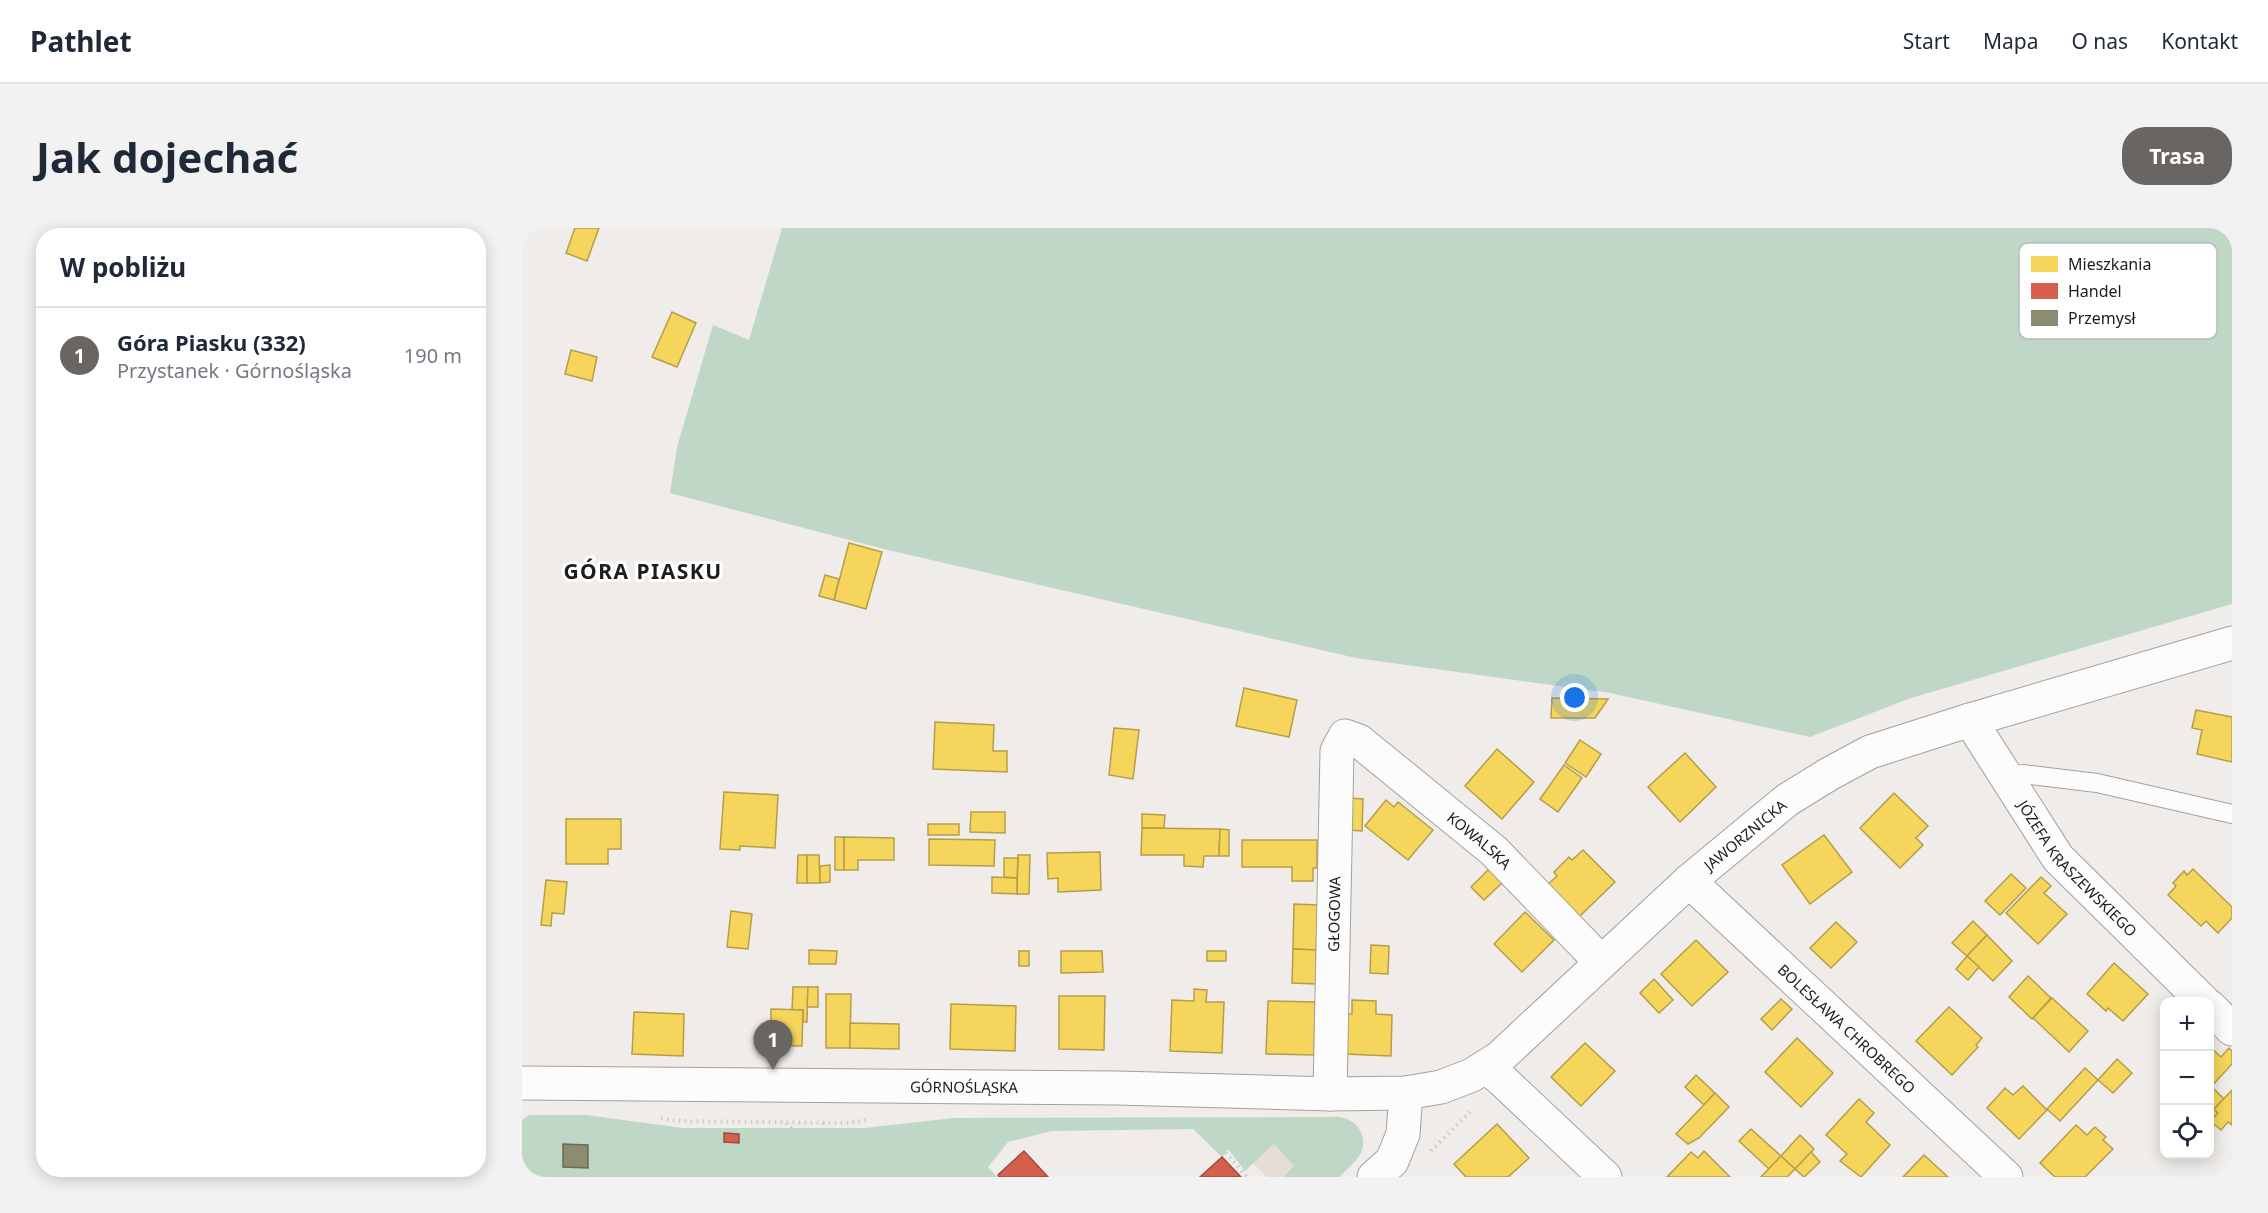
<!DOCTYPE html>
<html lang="pl">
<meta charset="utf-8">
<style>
:root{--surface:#fff;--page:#f2f2f3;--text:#1f2937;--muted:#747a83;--line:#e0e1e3;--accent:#686563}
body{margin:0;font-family:"Noto Sans",sans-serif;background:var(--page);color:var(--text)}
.controls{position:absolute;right:18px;bottom:18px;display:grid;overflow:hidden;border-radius:12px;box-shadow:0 3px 15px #0003}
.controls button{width:54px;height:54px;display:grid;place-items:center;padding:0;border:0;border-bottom:2px solid var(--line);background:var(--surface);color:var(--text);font:30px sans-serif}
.you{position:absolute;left:1053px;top:470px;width:21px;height:21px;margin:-15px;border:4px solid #fff;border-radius:50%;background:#1a73e8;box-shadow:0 0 0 9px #1a73e833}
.badge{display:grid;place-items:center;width:39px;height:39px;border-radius:50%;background:var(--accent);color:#fff;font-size:20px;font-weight:700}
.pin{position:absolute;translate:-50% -50px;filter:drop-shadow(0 2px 3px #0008)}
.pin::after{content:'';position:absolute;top:32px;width:21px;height:18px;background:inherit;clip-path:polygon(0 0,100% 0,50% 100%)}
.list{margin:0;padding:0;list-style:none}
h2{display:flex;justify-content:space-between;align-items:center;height:78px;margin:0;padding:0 24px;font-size:26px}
h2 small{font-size:20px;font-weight:400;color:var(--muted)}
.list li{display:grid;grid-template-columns:39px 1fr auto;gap:18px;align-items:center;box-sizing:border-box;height:96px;padding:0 24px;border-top:2px solid var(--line)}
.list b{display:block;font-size:22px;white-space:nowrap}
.list p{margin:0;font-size:20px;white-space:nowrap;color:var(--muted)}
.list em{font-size:20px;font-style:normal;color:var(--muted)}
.icon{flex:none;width:33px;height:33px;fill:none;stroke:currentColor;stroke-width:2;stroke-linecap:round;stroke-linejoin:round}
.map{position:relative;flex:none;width:1710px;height:949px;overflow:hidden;border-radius:24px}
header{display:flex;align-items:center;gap:36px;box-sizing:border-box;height:84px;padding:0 30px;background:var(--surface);border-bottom:2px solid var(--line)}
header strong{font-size:28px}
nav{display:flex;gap:33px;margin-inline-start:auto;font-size:21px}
.intro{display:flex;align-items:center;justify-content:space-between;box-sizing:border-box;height:144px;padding:0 36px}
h1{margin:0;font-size:42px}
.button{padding:15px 27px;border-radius:24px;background:var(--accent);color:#fff;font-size:21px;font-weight:700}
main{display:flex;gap:36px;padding:0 36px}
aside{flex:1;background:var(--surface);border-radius:24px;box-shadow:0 3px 15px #0003}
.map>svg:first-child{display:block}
.built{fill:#e6ded6}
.green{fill:#bfd7c6}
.homes{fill:#f6d55c;stroke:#b69e48;stroke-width:1.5}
.shops{fill:#d6604d;stroke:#9f4c3e;stroke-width:1.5}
.industry{fill:#8c8c6e;stroke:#6b6b55;stroke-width:1.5}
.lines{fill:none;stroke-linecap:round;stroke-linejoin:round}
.service-casing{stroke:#a3a19e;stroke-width:20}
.minor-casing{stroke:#a3a19e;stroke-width:35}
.tertiary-casing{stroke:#a3a19e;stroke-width:35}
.path{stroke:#cccbc9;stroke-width:4;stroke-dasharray:1.5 4.5;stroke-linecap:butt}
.service{stroke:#fdfcfc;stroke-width:18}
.minor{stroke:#fdfcfc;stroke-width:33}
.tertiary{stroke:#fdfcfc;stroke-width:33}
.labels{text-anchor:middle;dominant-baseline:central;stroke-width:6;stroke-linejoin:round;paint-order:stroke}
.street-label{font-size:15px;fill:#1f1d1b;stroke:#fff}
.district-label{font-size:21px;font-weight:bold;letter-spacing:1.5px;fill:#1f1d1b;stroke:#fff}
.key{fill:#fff;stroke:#bcbbbb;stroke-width:1.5}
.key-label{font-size:16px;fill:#1f1d1b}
</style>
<header>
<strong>Pathlet</strong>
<nav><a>Start</a><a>Mapa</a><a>O nas</a><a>Kontakt</a></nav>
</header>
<div class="intro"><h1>Jak dojechać</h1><a class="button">Trasa</a></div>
<main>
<aside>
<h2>W pobliżu<small></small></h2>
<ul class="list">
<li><span class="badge">1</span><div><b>Góra Piasku (332)</b><p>Przystanek · Górnośląska</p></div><em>190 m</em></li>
</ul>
</aside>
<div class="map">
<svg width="1710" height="949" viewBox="0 0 1710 949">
<rect width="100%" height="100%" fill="#efece9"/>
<!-- built -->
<polygon class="built" points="752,916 773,939 761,949 745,949 731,935"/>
<!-- green -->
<g class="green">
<polygon points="260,0 1710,0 1710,376 1389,470 1288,509 1088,465 834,430 362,321 148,265 155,219 191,97 227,112"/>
<path d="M 7,887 L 64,887 L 161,900 L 343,900 L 432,890 L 802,889 C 808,889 816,888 822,890 C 838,894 847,913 837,928 C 832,936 824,942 817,949 L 761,949 L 772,938 L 752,916 L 723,943 L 706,921 L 700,929 L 671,901 L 529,903 L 486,914 L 466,939 L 475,949 L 0,949 L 0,892 Z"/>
</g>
<!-- homes -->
<g class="homes">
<polygon points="53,0 77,0 65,33 44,25"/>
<polygon points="150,84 174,95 155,139 130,129"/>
<polygon points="49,122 75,129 70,153 43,146"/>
<polygon points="327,315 360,324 344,381 312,372"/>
<polygon points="303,347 317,351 312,372 297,368"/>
<polygon points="722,460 775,472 767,509 714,498"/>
<polygon points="1030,470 1086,471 1073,490 1029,490"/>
<polygon points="1674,482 1710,489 1710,534 1675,526 1680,502 1670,500"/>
<polygon points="413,494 472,497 471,523 485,523 485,544 411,541"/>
<polygon points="592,500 617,502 611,551 587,547"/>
<polygon points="1058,512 1079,526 1064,549 1043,535"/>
<polygon points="975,521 1012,554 980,591 943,558"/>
<polygon points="1163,525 1194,559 1158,594 1126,559"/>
<polygon points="1042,537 1060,550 1036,584 1018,571"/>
<polygon points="202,564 256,567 253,620 218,618 218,622 198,621"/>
<polygon points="1372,565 1406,598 1394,610 1401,617 1378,640 1338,600"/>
<polygon points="828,570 841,571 840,603 828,602"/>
<polygon points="864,572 872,579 876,574 911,602 886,632 843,598"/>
<polygon points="449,584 483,584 483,605 448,604"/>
<polygon points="620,586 643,587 642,600 620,600"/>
<polygon points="44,591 99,591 99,621 86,621 86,636 44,636"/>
<rect x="406" y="596" width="31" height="11"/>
<polygon points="620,600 698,601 697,628 682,628 681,639 662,638 662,627 619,627"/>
<polygon points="698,601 707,602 707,628 697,628"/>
<polygon points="1302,607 1330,644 1288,676 1260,637"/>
<rect x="313" y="609" width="9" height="33"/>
<polygon points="322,609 372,610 372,632 336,632 336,642 322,642"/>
<polygon points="407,611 473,612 472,638 407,637"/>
<polygon points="720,612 795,612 795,640 791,640 791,653 770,653 770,639 720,639"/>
<polygon points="1061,622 1093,654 1056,690 1024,658 1035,648 1032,644 1047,629 1050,632"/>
<polygon points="578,624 579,662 536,664 536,650 526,651 525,625"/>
<polygon points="276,627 285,627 285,655 275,655"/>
<polygon points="285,627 297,627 298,655 285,655"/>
<polygon points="496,627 508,627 507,666 495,666"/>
<polygon points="482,630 496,630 495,650 482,649"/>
<polygon points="308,637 308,654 298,655 298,638"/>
<polygon points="968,640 981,654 962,672 949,659"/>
<polygon points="1671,641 1710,679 1710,690 1696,705 1684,693 1679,698 1646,667 1654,658 1651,655 1662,643 1665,647"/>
<polygon points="1489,646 1504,660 1478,687 1463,673"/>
<polygon points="470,649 495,650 495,666 470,665"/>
<polygon points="1519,649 1529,658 1522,665 1545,686 1516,716 1484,685"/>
<polygon points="24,652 45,654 42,686 30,685 29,698 19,697"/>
<polygon points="772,676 796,677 794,722 771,721"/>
<polygon points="209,683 230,686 226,721 205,719"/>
<polygon points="1003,684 1032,712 1000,744 972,716"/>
<polygon points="1451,693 1465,707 1445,728 1430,715"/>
<polygon points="1314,694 1335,714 1309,740 1288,720"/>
<polygon points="1465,707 1490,733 1471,753 1445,728"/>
<polygon points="1174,712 1206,744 1170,778 1139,746"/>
<polygon points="849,717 867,718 866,746 848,745"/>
<polygon points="771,721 794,722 794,756 770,755"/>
<polygon points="287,722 315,723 314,736 287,736"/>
<rect x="497" y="723" width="10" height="15"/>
<polygon points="539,723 580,723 581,744 539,745"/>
<rect x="685" y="723" width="19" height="10"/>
<polygon points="1445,728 1457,739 1446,752 1434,741"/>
<polygon points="1592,735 1626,766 1601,793 1586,780 1584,783 1565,766"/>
<polygon points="1506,748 1529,770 1510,791 1487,769"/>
<polygon points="1132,751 1151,772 1137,785 1118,765"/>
<polygon points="271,759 286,759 285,794 281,794 281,782 270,782"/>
<polygon points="286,759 296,759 296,779 285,779"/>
<polygon points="672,761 685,762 684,774 702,774 700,825 648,823 650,772 672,773"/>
<polygon points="304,766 329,766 328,820 304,820"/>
<polygon points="537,768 583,768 582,822 537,821"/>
<polygon points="1530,770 1566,803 1547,824 1511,790"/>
<polygon points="1259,771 1270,781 1250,802 1239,791"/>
<polygon points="830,772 854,773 854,786 870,787 869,828 823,826 824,786 830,786"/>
<polygon points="746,773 793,774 792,827 744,826"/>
<polygon points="429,776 494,778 493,823 428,821"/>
<polygon points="1427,779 1460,810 1454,817 1456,819 1430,847 1394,813"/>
<polygon points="249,781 281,782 280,818 244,817 245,793 249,793"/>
<polygon points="112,784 162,786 161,828 110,826"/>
<polygon points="328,795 377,796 377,821 328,820"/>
<polygon points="1275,810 1311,845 1279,879 1243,844"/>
<polygon points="1063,815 1093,843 1059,878 1029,849"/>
<polygon points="1688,819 1699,829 1707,820 1710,823 1710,836 1688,860"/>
<polygon points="1595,831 1610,845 1591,865 1576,852"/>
<polygon points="1563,840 1576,852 1538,893 1525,881"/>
<polygon points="1174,847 1193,865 1182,877 1163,859"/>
<polygon points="1501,858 1525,882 1497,911 1465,880 1483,860 1491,867"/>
<polygon points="1692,861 1702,871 1692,881 1696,885 1688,893 1688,866"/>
<polygon points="1710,862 1710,897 1706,894 1699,902 1688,893 1696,885 1692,881"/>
<polygon points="1193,865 1207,879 1177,910 1166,916 1154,906"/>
<polygon points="1337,871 1352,885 1344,894 1368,917 1339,949 1318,933 1325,926 1304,907"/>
<polygon points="975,896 1007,930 986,949 944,949 932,936"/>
<polygon points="1554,897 1565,907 1573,899 1584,909 1581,912 1591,921 1563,949 1533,949 1518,935"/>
<polygon points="1229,901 1259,928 1247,941 1217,913"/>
<polygon points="1278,907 1292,921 1273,941 1259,928"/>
<polygon points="1182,923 1208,949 1145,949 1169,924 1176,930"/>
<polygon points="1289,924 1298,934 1282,949 1273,941"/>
<polygon points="1402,927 1426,949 1381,949"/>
<polygon points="1259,928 1273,941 1265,949 1239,949"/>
</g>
<!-- shops -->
<g class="shops">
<polygon points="202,905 217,906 217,915 202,914"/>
<polygon points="502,923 526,949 477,949 476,947"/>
<polygon points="700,929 719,949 678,949"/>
</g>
<!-- industry -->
<polygon class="industry" points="41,916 66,917 66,940 41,939"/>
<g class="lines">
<!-- service casing -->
<g class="service-casing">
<polyline id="service" points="1483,549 1501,546 1575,555 1710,586"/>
</g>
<!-- minor casing -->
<g class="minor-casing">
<g id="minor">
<path id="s1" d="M 1448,492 L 1536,630 L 1682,774"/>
<path id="s2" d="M 1167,653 L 1484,949"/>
<polyline points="1688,779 1710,801"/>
<polyline points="964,839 980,852 1083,949"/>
<path id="s3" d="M 808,866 L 815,523 L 823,508 L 837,513 L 972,623 L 1079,734"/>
</g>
</g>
<!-- tertiary casing -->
<g class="tertiary-casing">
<g id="tertiary">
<path id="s4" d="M 0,855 L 596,860 L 808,866 L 884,865 L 919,859 L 950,847 L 977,830 L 1167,653 L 1265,572 L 1307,546 L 1348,524 L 1448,492 L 1710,415"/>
<polyline points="852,949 870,933 881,906 884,865"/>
</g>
</g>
<!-- path -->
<g class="path">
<polyline points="139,890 154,893 326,895 344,892"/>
<polyline points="676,893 725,949"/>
<polyline points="264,895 318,949"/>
<polyline points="301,895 315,943"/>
<polyline points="909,923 948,884"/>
<polyline points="257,949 289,919"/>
</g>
<!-- service -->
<use href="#service" class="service"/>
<!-- minor -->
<use href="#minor" class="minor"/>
<!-- tertiary -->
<use href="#tertiary" class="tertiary"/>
</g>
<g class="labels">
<!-- street labels -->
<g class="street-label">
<text stroke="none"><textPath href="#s4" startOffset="1317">JAWORZNICKA</textPath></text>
<text stroke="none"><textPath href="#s3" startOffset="531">KOWALSKA</textPath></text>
<text stroke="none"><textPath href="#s1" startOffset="184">JÓZEFA KRASZEWSKIEGO</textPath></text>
<text stroke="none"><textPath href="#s3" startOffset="180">GŁOGOWA</textPath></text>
<text stroke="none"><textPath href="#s2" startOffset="216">BOLESŁAWA CHROBREGO</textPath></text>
<text stroke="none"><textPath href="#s4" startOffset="442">GÓRNOŚLĄSKA</textPath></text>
</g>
<!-- district labels -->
<g class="district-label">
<text x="121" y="343">GÓRA PIASKU</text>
</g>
</g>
<!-- legend -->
<rect x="1497" y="15" width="198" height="96" rx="9" class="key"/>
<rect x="1509" y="28" width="27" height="16" fill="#f6d55c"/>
<rect x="1509" y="55" width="27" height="16" fill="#d6604d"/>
<rect x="1509" y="82" width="27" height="16" fill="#8c8c6e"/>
<g class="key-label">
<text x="1546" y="42">Mieszkania</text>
<text x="1546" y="69">Handel</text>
<text x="1546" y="96">Przemysł</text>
</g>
</svg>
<div class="controls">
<button>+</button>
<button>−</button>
<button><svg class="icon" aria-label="locate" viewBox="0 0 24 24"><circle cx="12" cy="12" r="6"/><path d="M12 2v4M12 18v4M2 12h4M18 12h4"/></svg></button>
</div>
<div class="you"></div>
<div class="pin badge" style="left:251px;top:842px">1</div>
</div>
</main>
